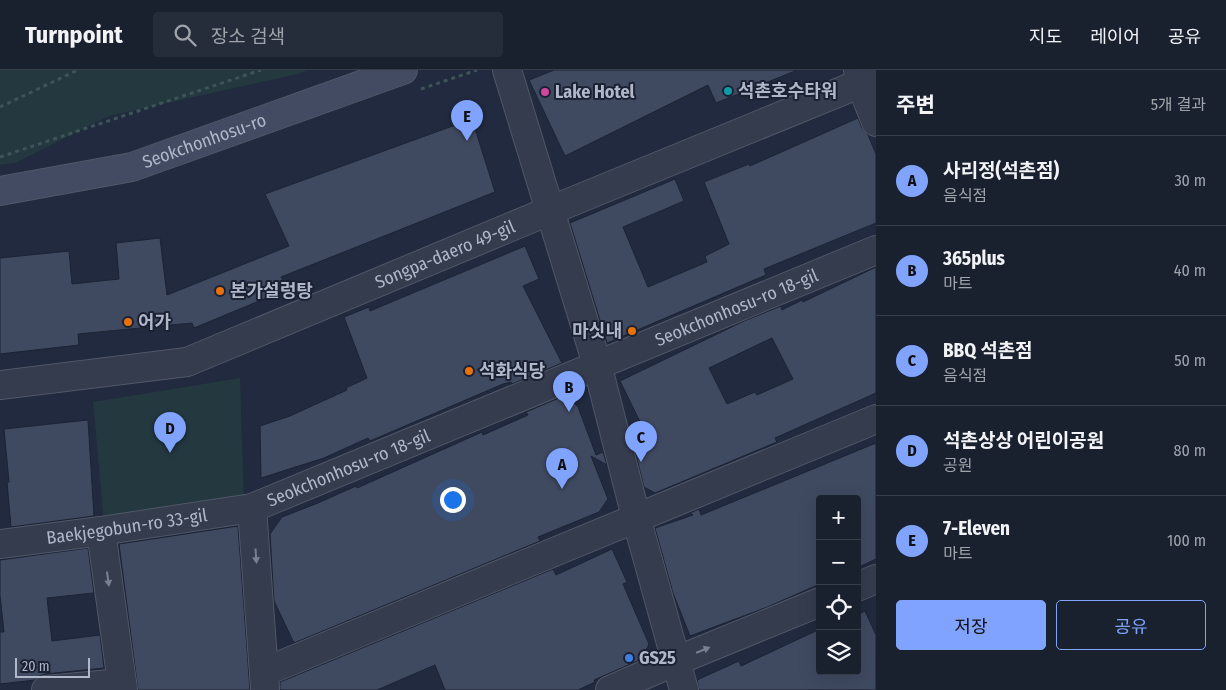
<!DOCTYPE html>
<html lang="ko">
<meta charset="utf-8">
<style>
:root{--surface:#19202e;--page:#262d3a;--text:#f1f3f6;--muted:#9fa3aa;--line:#373e4a;--accent:#7fa3ff}
body{margin:0;font-family:"Fira Sans Condensed","Noto Sans KR",sans-serif;background:var(--page);color:var(--text)}
.controls{position:absolute;right:15px;bottom:15px;display:grid;overflow:hidden;border-radius:5px;box-shadow:0 5px 20px #0002}
.controls button{width:45px;height:45px;display:grid;place-items:center;padding:0;border:0;border-bottom:1px solid var(--line);background:var(--surface);color:var(--text);font:25px sans-serif}
.scale{position:absolute;left:15px;bottom:12px;width:75px;box-sizing:border-box;padding-left:5px;border:2px solid #b0b7c9;border-top:0;font-size:14px;line-height:18px;white-space:nowrap;color:#b0b7c9;-webkit-text-stroke:4px #1a2132;paint-order:stroke}
.you{position:absolute;left:452px;top:429px;width:18px;height:18px;margin:-12px;border:4px solid #fff;border-radius:50%;background:#1a73e8;box-shadow:0 0 0 8px #1a73e833}
.badge{display:grid;place-items:center;width:32px;height:32px;border-radius:50%;background:var(--accent);color:#111;font-size:16px;font-weight:700}
.pin{position:absolute;translate:-50% -41px;filter:drop-shadow(0 1px 2px #0008)}
.pin::after{content:'';position:absolute;top:26px;width:18px;height:15px;background:inherit;clip-path:polygon(0 0,100% 0,50% 100%)}
.list{margin:0;padding:0;list-style:none}
h2{display:flex;justify-content:space-between;align-items:center;height:65px;margin:0;padding:0 20px;font-size:21px}
h2 small{font-size:16px;font-weight:400;color:var(--muted)}
.list li{display:grid;grid-template-columns:32px 1fr auto;gap:15px;align-items:center;box-sizing:border-box;height:90px;padding:0 20px;border-top:1px solid var(--line)}
.list b{display:block;font-size:19px;white-space:nowrap}
.list p{margin:0;font-size:16px;white-space:nowrap;color:var(--muted)}
.list em{font-size:16px;font-style:normal;color:var(--muted)}
.actions{display:flex;gap:10px;padding:15px 20px}
.actions a{flex:1;padding:11px 0;border:1px solid var(--accent);border-radius:5px;text-align:center;font-size:18px;color:var(--accent)}
.actions .main{background:var(--accent);color:#111}
.icon{flex:none;width:28px;height:28px;fill:none;stroke:currentColor;stroke-width:2;stroke-linecap:round;stroke-linejoin:round}
.map{position:relative;flex:none;width:876px;height:620px;overflow:hidden}
header{display:flex;align-items:center;gap:30px;box-sizing:border-box;height:70px;padding:0 25px;background:var(--surface);border-bottom:1px solid var(--line)}
header strong{font-size:24px}
nav{display:flex;gap:28px;margin-inline-start:auto;font-size:18px}
.search{width:350px;height:45px;background:var(--page);display:flex;align-items:center;gap:12px;box-sizing:border-box;padding:0 18px;border-radius:5px;color:var(--muted);font-size:19px}
main{display:flex}
aside{flex:1;background:var(--surface)}
.map>svg:first-child{display:block}
.green{fill:#23383f}
.building{fill:#3f4960;stroke:#1c2334;fill-rule:evenodd}
.lines{fill:none;stroke-linecap:round;stroke-linejoin:round}
.street-casing{stroke:#505768;stroke-width:30}
.secondary-casing{stroke:#505768;stroke-width:30}
.path{stroke:#3e5459;stroke-width:3;stroke-dasharray:4 4;stroke-linecap:butt}
.street{stroke:#353c4e;stroke-width:28}
.secondary{stroke:#424b61;stroke-width:28}
.oneway{fill:#798092}
.culture-dot{fill:#0f9aa8;stroke:#1a2132;stroke-width:2}
.hotel-dot{fill:#d1479c;stroke:#1a2132;stroke-width:2}
.food-dot{fill:#e8710a;stroke:#1a2132;stroke-width:2}
.shop-dot{fill:#3f7fe0;stroke:#1a2132;stroke-width:2}
.labels{text-anchor:middle;dominant-baseline:central;stroke-width:4;stroke-linejoin:round;paint-order:stroke}
.poi-label{font-size:18px;font-weight:bold;fill:#b0b7c9;stroke:#1a2132;text-anchor:start}
.street-label{font-size:18px;fill:#b0b7c9;stroke:#1a2132}
</style>
<header>
<strong>Turnpoint</strong>
<div class="search"><svg class="icon" aria-label="search" viewBox="0 0 24 24"><circle cx="10" cy="10" r="6"/><path d="M15 15l6 6"/></svg>장소 검색</div>
<nav><a>지도</a><a>레이어</a><a>공유</a></nav>
</header>
<main>
<div class="map">
<svg width="876" height="620" viewBox="0 0 876 620">
<rect width="100%" height="100%" fill="#212a3e"/>
<!-- green -->
<g class="green">
<polygon points="0,0 309,0 298,4 109,46 15,93 0,95"/>
<polygon points="240,308 244,434 104,453 93,332"/>
</g>
<!-- building -->
<g class="building">
<polygon points="554,0 795,0 795,1 716,33 708,15 565,86 529,10"/>
<polygon points="858,48 862,58 868,65 876,84 876,153 764,199 766,205 607,273 570,153 675,109 684,131 623,157 648,217 707,192 705,186 729,174 704,112 749,94 750,96"/>
<polygon points="472,49 495,122 281,207 288,219 194,258 192,253 78,264 79,275 0,284 0,188 69,181 72,214 119,209 116,173 160,168 167,225 289,176 265,124"/>
<polygon points="525,176 539,209 523,216 562,293 512,314 511,312 503,314 370,371 368,368 324,388 261,408 260,356 290,346 347,320 346,318 367,308 344,247 369,237 370,241"/>
<path d="M 876,197 L 876,323 L 775,368 L 777,372 L 655,423 L 644,417 L 633,373 L 648,368 L 620,311 L 744,251 L 781,236 L 782,240 L 802,230 L 803,232 ZM 772,268 L 793,309 L 757,325 L 755,322 L 727,334 L 709,298 Z"/>
<polygon points="566,325 578,337 596,385 603,382 607,395 591,386 608,429 599,442 538,467 540,471 294,573 274,531 270,464 282,447 318,433 356,416 357,418 482,362 483,365 528,345 526,342"/>
<polygon points="88,350 94,446 11,457 7,412 9,412 4,359"/>
<polygon points="876,373 876,489 857,498 857,429 820,429 820,514 765,538 690,566 673,523 655,458 693,445 690,443 699,439 701,445"/>
<polygon points="238,456 250,620 138,620 119,474"/>
<polygon points="88,478 94,523 47,528 52,571 100,565 104,598 45,604 37,607 35,610 0,614 0,562 4,562 0,525 0,490"/>
<polygon points="612,479 627,512 623,514 649,574 642,589 594,610 595,612 578,620 445,620 435,595 377,620 280,620 280,612 553,499 556,505"/>
<polygon points="865,541 876,565 876,620 699,620 697,610 739,591 741,596 820,559 820,601 857,601 857,545"/>
</g>
<g class="lines">
<!-- street casing -->
<g class="street-casing">
<g id="street">
<polyline points="507,0 597,294 636,447 684,620"/>
<polyline points="858,0 861,14 876,52"/>
<path id="s1" d="M 0,315 L 187,292 L 549,141 L 876,7"/>
<polyline points="252,438 265,618"/>
<polyline points="101,461 123,620"/>
<path id="s2" d="M 0,474 L 101,461 L 252,438 L 876,180"/>
<polyline points="857,517 876,509"/>
<polyline points="264,602 876,349"/>
<polyline points="46,620 122,613"/>
<polyline points="610,620 676,591 820,532"/>
</g>
</g>
<!-- secondary casing -->
<g class="secondary-casing">
<g id="secondary">
<path id="s3" d="M 0,121 L 132,97 L 403,0"/>
</g>
</g>
<!-- path -->
<g class="path">
<polyline points="421,19 477,0"/>
<polyline points="0,37 78,0"/>
<polyline points="0,87 261,0"/>
</g>
<!-- street -->
<use href="#street" class="street"/>
<!-- secondary -->
<use href="#secondary" class="secondary"/>
</g>
<!-- one-way arrows -->
<defs><path id="oneway-solid" d="M-6-.8H1V-3.2L6.5 0L1 3.2V.8H-6Z" transform="scale(1.25)"/></defs>
<g class="oneway">
<use href="#oneway-solid" transform="translate(256 486) rotate(86)"/>
<use href="#oneway-solid" transform="translate(108 509) rotate(82)"/>
<use href="#oneway-solid" transform="translate(703 580) rotate(-22)"/>
</g>
<!-- markers -->
<circle class="culture-dot" cx="728" cy="21" r="5"/>
<circle class="hotel-dot" cx="545" cy="22" r="5"/>
<g class="food-dot">
<circle cx="220" cy="221" r="5"/>
<circle cx="128" cy="252" r="5"/>
<circle cx="632" cy="261" r="5"/>
<circle cx="469" cy="301" r="5"/>
</g>
<circle class="shop-dot" cx="629" cy="588" r="5"/>
<g class="labels">
<!-- poi labels -->
<g class="poi-label">
<text x="738" y="21">석촌호수타워</text>
<text x="555" y="22">Lake Hotel</text>
<text x="230" y="221">본가설렁탕</text>
<text x="138" y="252">어가</text>
<text x="622" y="261" text-anchor="end">마싯내</text>
<text x="479" y="301">석화식당</text>
<text x="639" y="588">GS25</text>
</g>
<!-- street labels -->
<g class="street-label">
<text stroke="none"><textPath href="#s3" startOffset="211">Seokchonhosu-ro</textPath></text>
<text stroke="none"><textPath href="#s1" startOffset="468">Songpa-daero 49-gil</textPath></text>
<text stroke="none"><textPath href="#s2" startOffset="779">Seokchonhosu-ro 18-gil</textPath></text>
<text stroke="none"><textPath href="#s2" startOffset="359">Seokchonhosu-ro 18-gil</textPath></text>
<text stroke="none"><textPath href="#s2" startOffset="128">Baekjegobun-ro 33-gil</textPath></text>
</g>
</g>
</svg>
<div class="controls">
<button>+</button>
<button>−</button>
<button><svg class="icon" aria-label="locate" viewBox="0 0 24 24"><circle cx="12" cy="12" r="6"/><path d="M12 2v4M12 18v4M2 12h4M18 12h4"/></svg></button>
<button><svg class="icon" aria-label="layers" viewBox="0 0 24 24"><path d="M12 4l9 5-9 5-9-5zM3 14l9 5 9-5"/></svg></button>
</div>
<div class="scale">20 m</div>
<div class="you"></div>
<div class="pin badge" style="left:562px;top:419px">A</div>
<div class="pin badge" style="left:569px;top:342px">B</div>
<div class="pin badge" style="left:641px;top:392px">C</div>
<div class="pin badge" style="left:170px;top:383px">D</div>
<div class="pin badge" style="left:467px;top:71px">E</div>
</div>
<aside>
<h2>주변<small>5개 결과</small></h2>
<ul class="list">
<li><span class="badge">A</span><div><b>사리정(석촌점)</b><p>음식점</p></div><em>30 m</em></li>
<li><span class="badge">B</span><div><b>365plus</b><p>마트</p></div><em>40 m</em></li>
<li><span class="badge">C</span><div><b>BBQ 석촌점</b><p>음식점</p></div><em>50 m</em></li>
<li><span class="badge">D</span><div><b>석촌상상 어린이공원</b><p>공원</p></div><em>80 m</em></li>
<li><span class="badge">E</span><div><b>7-Eleven</b><p>마트</p></div><em>100 m</em></li>
</ul>
<div class="actions"><a class="main">저장</a><a>공유</a></div>
</aside>
</main>
